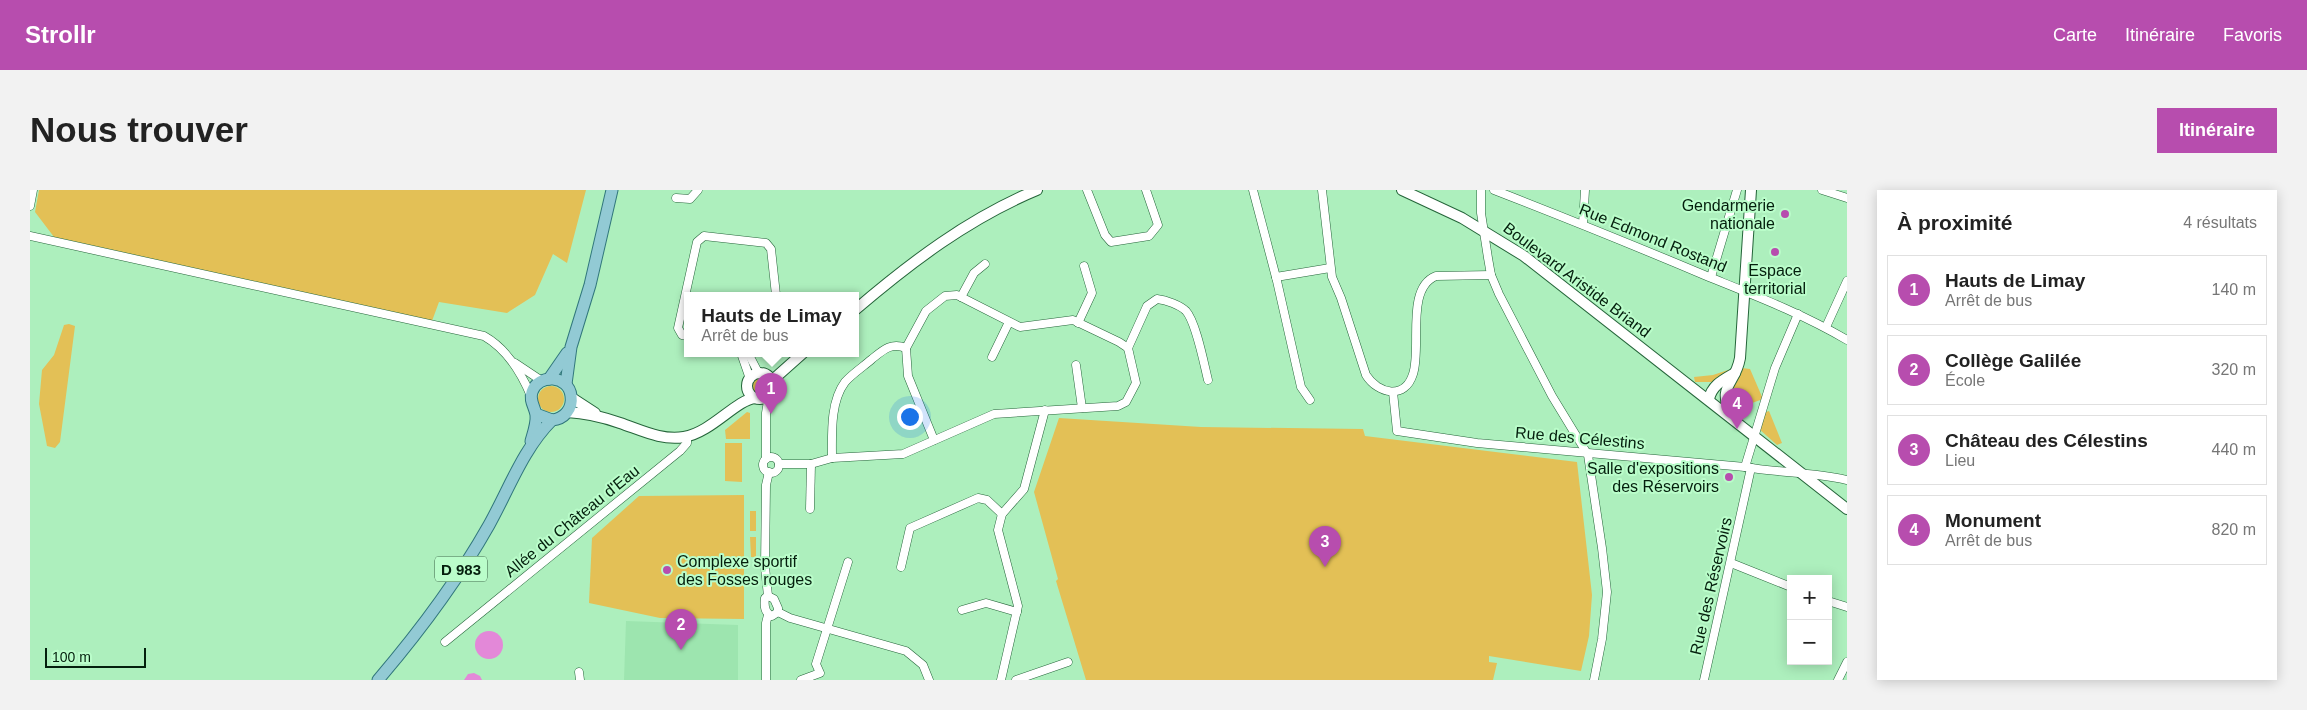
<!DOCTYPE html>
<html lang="fr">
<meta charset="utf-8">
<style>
:root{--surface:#fff;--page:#f2f2f2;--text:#222;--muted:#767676;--line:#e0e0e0;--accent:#b74dae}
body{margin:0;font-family:Arial,sans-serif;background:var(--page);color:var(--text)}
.controls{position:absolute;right:15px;bottom:15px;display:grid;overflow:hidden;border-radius:0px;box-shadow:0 2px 12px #0003}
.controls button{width:45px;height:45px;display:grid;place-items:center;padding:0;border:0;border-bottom:1px solid var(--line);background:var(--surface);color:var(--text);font:25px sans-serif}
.scale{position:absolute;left:15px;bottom:12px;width:101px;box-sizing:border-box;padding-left:5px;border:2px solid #041f0d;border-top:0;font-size:14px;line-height:18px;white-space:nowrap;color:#041f0d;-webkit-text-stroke:4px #bafdca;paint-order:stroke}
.you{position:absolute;left:879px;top:226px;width:18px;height:18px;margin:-12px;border:4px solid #fff;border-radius:50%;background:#1a73e8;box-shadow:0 0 0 8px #1a73e833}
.badge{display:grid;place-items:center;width:32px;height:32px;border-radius:50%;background:var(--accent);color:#fff;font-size:16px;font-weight:700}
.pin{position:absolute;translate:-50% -41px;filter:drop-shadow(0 1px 2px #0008)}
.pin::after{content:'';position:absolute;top:26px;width:18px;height:15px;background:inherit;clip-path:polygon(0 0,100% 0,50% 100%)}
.popup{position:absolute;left:654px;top:102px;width:175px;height:65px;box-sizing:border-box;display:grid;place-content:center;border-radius:0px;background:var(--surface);filter:drop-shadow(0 1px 4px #0005);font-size:16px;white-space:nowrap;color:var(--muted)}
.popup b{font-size:19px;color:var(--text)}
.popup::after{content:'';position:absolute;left:50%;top:100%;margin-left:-10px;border:10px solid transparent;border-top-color:var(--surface)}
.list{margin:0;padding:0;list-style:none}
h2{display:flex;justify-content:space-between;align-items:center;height:65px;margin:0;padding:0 20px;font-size:21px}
h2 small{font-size:16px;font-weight:400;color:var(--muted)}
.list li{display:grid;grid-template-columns:32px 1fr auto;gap:15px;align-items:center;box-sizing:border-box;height:70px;margin:0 10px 10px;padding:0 10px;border:1px solid var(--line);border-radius:0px}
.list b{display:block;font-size:19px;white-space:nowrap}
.list p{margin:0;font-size:16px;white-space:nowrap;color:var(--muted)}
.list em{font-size:16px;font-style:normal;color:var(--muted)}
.map{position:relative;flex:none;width:1817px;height:490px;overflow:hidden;border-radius:0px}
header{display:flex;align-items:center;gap:30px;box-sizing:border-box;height:70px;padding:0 25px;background:var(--accent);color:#fff}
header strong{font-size:24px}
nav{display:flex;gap:28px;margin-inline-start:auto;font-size:18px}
.intro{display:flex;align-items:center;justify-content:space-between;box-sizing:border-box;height:120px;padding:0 30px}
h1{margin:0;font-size:35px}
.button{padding:12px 22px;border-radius:0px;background:var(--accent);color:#fff;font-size:18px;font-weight:700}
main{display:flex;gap:30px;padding:0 30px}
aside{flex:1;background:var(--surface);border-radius:0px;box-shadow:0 2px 12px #0003}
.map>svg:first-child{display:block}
.built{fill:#9de5af}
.green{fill:#e3c056}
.water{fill:#e388d8}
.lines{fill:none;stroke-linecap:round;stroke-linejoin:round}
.street-casing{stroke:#25653a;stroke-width:9}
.secondary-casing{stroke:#25653a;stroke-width:12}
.primary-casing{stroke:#31777c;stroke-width:13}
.street{stroke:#fff;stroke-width:8}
.secondary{stroke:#fff;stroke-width:10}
.primary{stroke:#92cad4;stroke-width:11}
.poi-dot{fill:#b74dae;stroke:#bafdca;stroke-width:2}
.labels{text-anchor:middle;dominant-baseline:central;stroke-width:4;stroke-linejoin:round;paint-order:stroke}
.shield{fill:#bafdca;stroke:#3b6246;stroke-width:1}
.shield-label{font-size:15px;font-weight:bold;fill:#041f0d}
.poi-label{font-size:16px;fill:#041f0d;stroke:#bafdca;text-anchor:end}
.street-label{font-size:16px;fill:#041f0d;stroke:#bafdca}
</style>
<header>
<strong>Strollr</strong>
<nav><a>Carte</a><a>Itinéraire</a><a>Favoris</a></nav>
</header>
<div class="intro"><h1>Nous trouver</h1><a class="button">Itinéraire</a></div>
<main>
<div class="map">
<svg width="1817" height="490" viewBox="0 0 1817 490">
<rect width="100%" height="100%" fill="#adefbd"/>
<!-- built -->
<polygon class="built" points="596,431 708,435 708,490 594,490"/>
<!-- green -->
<g class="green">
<polygon points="9,0 556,0 537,73 523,64 505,105 477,123 409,112 402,131 24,47 5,22"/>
<polygon points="39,134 45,136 30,252 25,258 17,256 9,214 12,180 24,165 34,135"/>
<polygon points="1712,178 1720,179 1733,209 1722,213 1720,208 1711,213 1704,221 1697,204"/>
<polygon points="1698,180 1699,182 1682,192 1665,192 1664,187 1683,185"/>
<circle cx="729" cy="196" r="7"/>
<circle cx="521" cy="209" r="13"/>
<polygon points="1739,221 1752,253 1747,255 1728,238 1733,223"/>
<polygon points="717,222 720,223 720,249 696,249 695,240"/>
<polygon points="1029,228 1171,237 1333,239 1335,246 1547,272 1562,405 1559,446 1551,481 1459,466 1459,472 1467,473 1463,490 1056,490 1026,391 1028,389 1004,302"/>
<polygon points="695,253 712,253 712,292 695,291"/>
<polygon points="714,305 714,429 630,428 559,413 562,348 609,306"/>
<rect x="720" y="321" width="6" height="20"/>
<polygon points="720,347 726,347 726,367 721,367"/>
</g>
<!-- water -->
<g class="water">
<circle cx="459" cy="455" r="14"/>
<polygon points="444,483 450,486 452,490 434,490 438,484"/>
</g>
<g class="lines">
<!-- street casing -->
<g class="street-casing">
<g id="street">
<polyline points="1057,0 1075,45 1081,52 1119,46 1128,35 1116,0"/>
<polyline points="1223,0 1247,91 1271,197 1280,210"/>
<path d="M 1292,0 L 1302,87 L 1311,108 L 1336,185 C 1348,204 1375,210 1383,184 C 1392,158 1375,98 1406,86 L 1461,85"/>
<polyline points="1451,0 1451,23 1458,68 1461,85 1469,104 1522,206 1558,265 1572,358 1577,402 1572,449 1564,490"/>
<path d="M 1464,0 C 1536,28 1608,57 1679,87 C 1726,106 1773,124 1817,150"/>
<polyline points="1792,0 1817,8"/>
<polyline points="646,8 660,9 668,0"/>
<polyline points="0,16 3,0"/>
<polyline points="1553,34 1555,0"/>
<path d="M 0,46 L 454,146 C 477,159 491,182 501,206"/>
<polyline points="1246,87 1300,78"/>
<polyline points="1681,87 1707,0"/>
<polyline points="931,107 944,83 955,74"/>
<polyline points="1048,133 1062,103 1054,76"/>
<polyline points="1796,137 1817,91"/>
<polyline points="657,146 652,145 648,138 667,52 674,46 736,53 741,59 746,105"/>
<polyline points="876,158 878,186 904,250"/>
<path d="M 1098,158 L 1117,116 L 1127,109 C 1136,110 1150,115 1156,121 C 1166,132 1174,174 1178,190"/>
<polyline points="711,163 720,189"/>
<polyline points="718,163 729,184"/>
<polyline points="962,167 979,132"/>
<polyline points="485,173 512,191"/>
<polyline points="1046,175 1052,218"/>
<path d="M 1363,202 L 1367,241 L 1447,253 L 1715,277 C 1749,283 1783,282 1817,290"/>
<circle cx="741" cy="275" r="8"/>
<path d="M 802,268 C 802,244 800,212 815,192 C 822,184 834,176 842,169 C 853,160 861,152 876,158 L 896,121 L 915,106 L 927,105 L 990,137 L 1043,130 L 1089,152 L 1098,158"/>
<polyline points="736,269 736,223 739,205"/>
<polyline points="749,274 781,274 802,268 873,264 964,224 1088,216 1096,212 1106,193 1098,158"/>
<polyline points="1715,277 1745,178 1768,124"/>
<polyline points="780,319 781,274"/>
<polyline points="1701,373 1761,397"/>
<polyline points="871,377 880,338 948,308 957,310 972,324"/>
<polyline points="738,406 735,377 736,295 739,282"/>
<path d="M 738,406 L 744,409 L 748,418 L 748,422 L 742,426 C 734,423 734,415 735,408 Z"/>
<polyline points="1798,411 1817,417"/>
<polyline points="932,420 956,413 987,422"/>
<polyline points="748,422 760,428 876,461 893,475 899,490"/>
<polyline points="415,452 650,261 657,253 657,247"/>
<polyline points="549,482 550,490"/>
<polyline points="736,490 736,433 738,425"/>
<polyline points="771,490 790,483 786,474 818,372"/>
<polyline points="971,490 988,416 968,340 972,324 994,299 1015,220"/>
<polyline points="986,490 1038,472"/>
<polyline points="1674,490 1721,278"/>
<polyline points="1808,490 1817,472"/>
</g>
</g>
<!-- secondary casing -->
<g class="secondary-casing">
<g id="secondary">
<polyline points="1372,0 1432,28 1494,66 1817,319"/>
<path d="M 825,120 C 880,73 939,28 1007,0"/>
<circle cx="730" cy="196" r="13"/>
<polyline points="742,196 746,187 773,163"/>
<polyline points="542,208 565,223"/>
<path d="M 1679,209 C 1682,195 1693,190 1705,183"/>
<path d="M 537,222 C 556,223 573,227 590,233 C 611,240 632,251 654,247 C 682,242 706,210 725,208"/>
<path d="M 1702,226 C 1686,195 1705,196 1710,168 L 1721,0"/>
</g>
</g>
<!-- primary casing -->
<g class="primary-casing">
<g id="primary">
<polyline points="519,189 537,163"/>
<polyline points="536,194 541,157 560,95 582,0"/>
<path d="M 501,251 C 503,244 507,233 506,225 C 505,217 499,211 502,202 C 508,183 539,185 541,206 C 543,219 534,229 522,230 L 506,224"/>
<path d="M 348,490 C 389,442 428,390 459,335 C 479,299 493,259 522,230"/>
</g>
</g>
<!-- street -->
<use href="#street" class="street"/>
<!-- secondary -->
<use href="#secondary" class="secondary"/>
<!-- primary -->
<use href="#primary" class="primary"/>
</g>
<!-- markers -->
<g class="poi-dot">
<circle cx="1755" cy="24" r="5"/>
<circle cx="1745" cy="62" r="5"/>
<circle cx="1699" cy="287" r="5"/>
<circle cx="637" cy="380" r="5"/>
</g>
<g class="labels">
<!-- shield labels -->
<rect class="shield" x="405" y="366.5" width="52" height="25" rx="4"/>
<g class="shield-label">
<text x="431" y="379">D 983</text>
</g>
<!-- poi labels -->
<g class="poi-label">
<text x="1745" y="15">Gendarmerie<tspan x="1745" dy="18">nationale</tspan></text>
<text x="1745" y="80" text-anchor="middle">Espace<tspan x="1745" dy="18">territorial</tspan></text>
<text x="1689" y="278">Salle d'expositions<tspan x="1689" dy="18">des Réservoirs</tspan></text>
<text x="647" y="371" text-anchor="start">Complexe sportif<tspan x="647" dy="18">des Fosses rouges</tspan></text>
</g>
<!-- street labels -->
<g class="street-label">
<text transform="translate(1623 48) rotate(22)">Rue Edmond Rostand</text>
<text transform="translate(1547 90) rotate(37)">Boulevard Aristide Briand</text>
<text transform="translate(1550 248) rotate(5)">Rue des Célestins</text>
<text transform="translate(542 331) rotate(-39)">Allée du Château d'Eau</text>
<text transform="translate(1681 396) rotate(-77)">Rue des Réservoirs</text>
</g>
</g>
</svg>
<div class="controls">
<button>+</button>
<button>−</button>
</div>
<div class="scale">100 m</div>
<div class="you"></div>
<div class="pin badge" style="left:741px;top:224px">1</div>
<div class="popup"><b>Hauts de Limay</b>Arrêt de bus</div>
<div class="pin badge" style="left:651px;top:460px">2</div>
<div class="pin badge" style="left:1295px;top:377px">3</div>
<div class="pin badge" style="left:1707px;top:239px">4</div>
</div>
<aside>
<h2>À proximité<small>4 résultats</small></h2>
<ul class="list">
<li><span class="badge">1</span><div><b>Hauts de Limay</b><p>Arrêt de bus</p></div><em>140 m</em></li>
<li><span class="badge">2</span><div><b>Collège Galilée</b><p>École</p></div><em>320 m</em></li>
<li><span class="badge">3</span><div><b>Château des Célestins</b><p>Lieu</p></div><em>440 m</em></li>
<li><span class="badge">4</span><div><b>Monument</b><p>Arrêt de bus</p></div><em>820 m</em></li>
</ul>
</aside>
</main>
